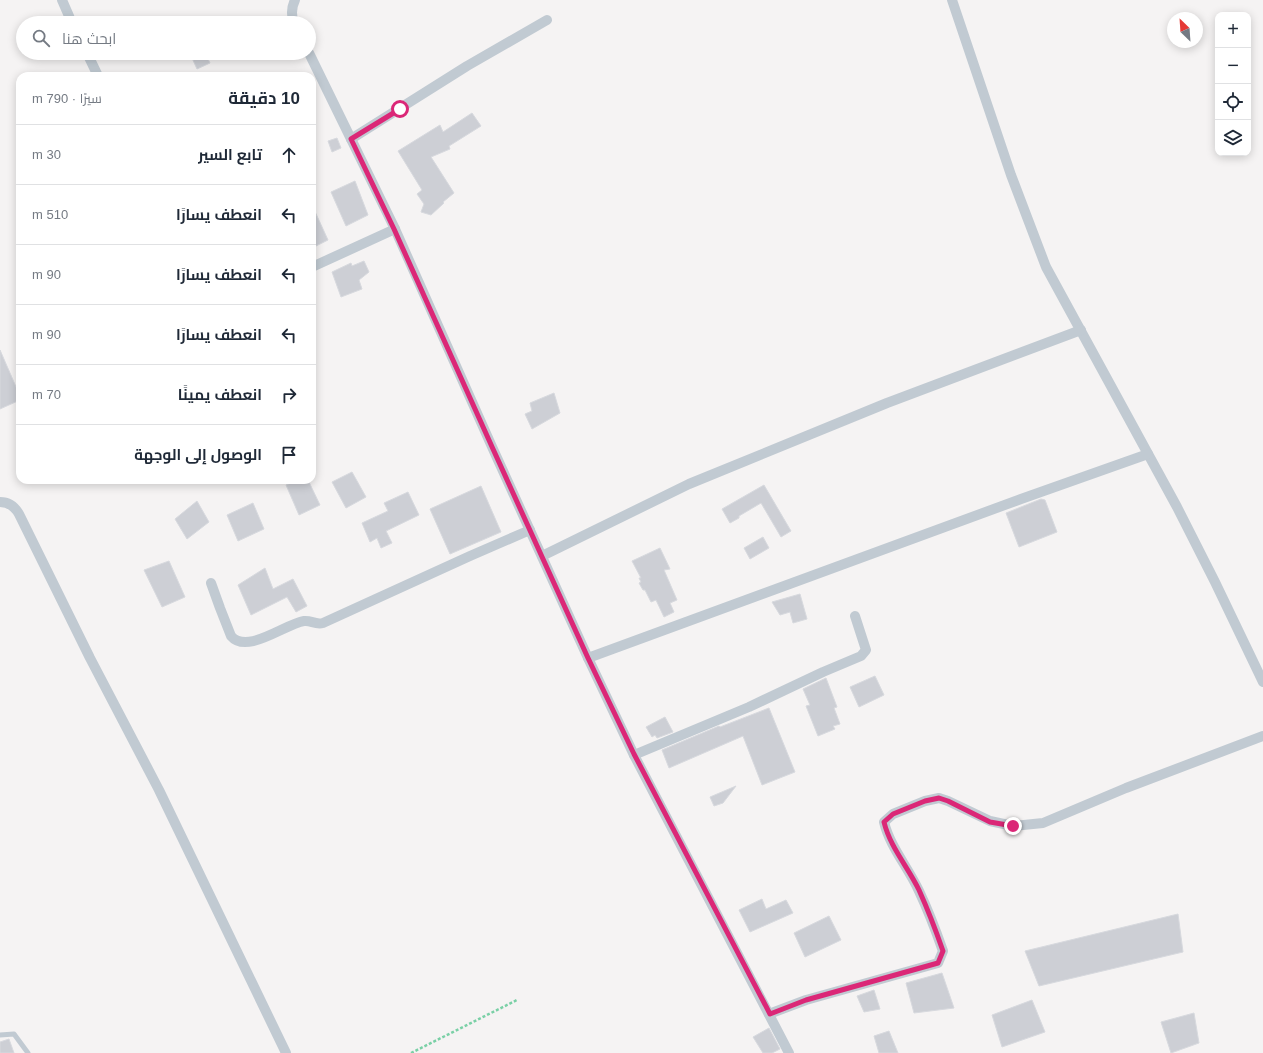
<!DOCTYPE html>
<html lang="ar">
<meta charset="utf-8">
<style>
:root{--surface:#fff;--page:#f2f2f3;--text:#1f2937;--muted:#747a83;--line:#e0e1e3}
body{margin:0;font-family:Helvetica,Cairo,sans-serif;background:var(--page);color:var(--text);direction:rtl}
.controls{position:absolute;right:12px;top:12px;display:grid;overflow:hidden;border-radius:8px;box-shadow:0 2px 10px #0003}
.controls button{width:36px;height:36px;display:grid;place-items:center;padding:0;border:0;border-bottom:1px solid var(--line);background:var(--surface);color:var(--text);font:20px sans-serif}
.compass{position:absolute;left:1167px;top:12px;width:36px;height:36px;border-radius:50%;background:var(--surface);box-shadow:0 2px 10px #0003;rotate:335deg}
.stop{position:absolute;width:12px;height:12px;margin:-9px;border:3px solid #db2777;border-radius:50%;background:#fff}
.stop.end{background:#db2777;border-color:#fff;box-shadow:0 1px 4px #0008}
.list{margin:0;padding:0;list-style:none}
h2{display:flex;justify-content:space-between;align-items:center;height:52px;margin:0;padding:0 16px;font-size:17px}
h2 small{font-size:13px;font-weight:400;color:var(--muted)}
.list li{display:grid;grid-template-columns:26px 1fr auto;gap:12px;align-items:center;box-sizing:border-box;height:60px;padding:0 16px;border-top:1px solid var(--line)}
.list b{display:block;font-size:15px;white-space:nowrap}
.list em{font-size:13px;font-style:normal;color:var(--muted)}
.icon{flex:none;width:22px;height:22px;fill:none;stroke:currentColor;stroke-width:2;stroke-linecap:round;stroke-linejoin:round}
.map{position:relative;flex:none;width:1263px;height:1053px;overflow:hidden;direction:ltr}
.search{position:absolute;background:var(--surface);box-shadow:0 2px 10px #0003;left:16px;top:16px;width:300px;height:44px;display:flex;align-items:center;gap:10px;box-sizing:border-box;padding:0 14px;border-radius:22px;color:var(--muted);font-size:15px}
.panel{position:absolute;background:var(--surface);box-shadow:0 2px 10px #0003;left:16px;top:72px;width:300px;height:412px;border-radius:12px;direction:rtl}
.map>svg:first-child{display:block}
.building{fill:#cdcfd5;stroke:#d7d9de}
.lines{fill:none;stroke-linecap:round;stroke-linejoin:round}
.path{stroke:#7ad0a6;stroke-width:2.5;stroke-dasharray:3 2;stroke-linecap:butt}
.service{stroke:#c1cad2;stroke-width:5}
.minor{stroke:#c1cad2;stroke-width:10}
.route{stroke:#db2777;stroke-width:5}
</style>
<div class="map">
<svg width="1263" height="1053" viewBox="0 0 1263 1053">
<rect width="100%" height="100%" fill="#f5f3f3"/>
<!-- building -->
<g class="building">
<polygon points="202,53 205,53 210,63 197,69 192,58"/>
<polygon points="472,113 481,126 449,146 450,149 431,157 454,193 443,202 444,203 431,215 421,212 424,204 417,194 422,190 398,151 440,125 443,132"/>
<polygon points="337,138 341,148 332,152 328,141"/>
<polygon points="355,181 368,215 346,226 331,192"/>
<polygon points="312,205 328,240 312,248"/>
<polygon points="364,261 369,272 359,280 362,289 341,297 332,272 351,263 352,266"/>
<polygon points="0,350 20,396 20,400 0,409"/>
<polygon points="554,393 560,413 532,429 525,414 532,411 530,403"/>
<polygon points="352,472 366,497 346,508 332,482"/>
<polygon points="298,480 308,480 320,505 299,515 286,485"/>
<polygon points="764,485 791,531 781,537 761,503 739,516 739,518 730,523 722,509"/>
<polygon points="481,486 501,532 450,554 430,509"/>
<polygon points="408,492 419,515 386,531 392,543 381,548 377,538 370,542 362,523 388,511 384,503"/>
<polygon points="1041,499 1045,500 1057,532 1019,547 1006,513"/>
<polygon points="197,501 209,522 187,539 175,519"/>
<polygon points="253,503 264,529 238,541 227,515"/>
<polygon points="763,537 769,548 750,559 744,548"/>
<polygon points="660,548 670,569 664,570 677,600 670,603 674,612 664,617 656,600 651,602 645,590 643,590 639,583 641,582 639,578 641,578 632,561"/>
<polygon points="169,561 185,597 162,607 144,570"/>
<polygon points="265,568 273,589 293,579 307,606 296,612 287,597 251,615 238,585"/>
<polygon points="800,594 807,619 793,623 790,612 780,615 772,602"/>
<polygon points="875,676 884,695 859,707 850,687"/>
<polygon points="826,678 837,707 834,708 840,724 833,726 835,729 818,736 806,706 810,705 803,689"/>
<polygon points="769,708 795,772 762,785 743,736 669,768 662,750 719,726 720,727"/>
<polygon points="665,717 673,732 657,738 655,735 652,737 646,727"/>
<polygon points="736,786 723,803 714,806 710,797"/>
<polygon points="762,899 766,909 786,900 793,913 750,932 739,910"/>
<polygon points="1178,914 1183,952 1039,986 1025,951"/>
<polygon points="829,916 841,940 805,957 794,933"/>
<polygon points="942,973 954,1008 914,1013 906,983"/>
<polygon points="874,990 880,1009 864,1012 857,996"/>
<polygon points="1032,1000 1045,1032 1002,1047 992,1015"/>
<polygon points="1194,1013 1199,1043 1171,1053 1161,1022"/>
<polygon points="769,1028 780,1049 772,1053 763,1053 753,1037"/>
<polygon points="889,1031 898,1053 879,1053 874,1036"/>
<polygon points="9,1039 14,1053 0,1053 0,1042"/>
</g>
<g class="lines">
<!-- path -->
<polyline class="path" points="411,1053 517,1000"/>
<!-- service -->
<polyline class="service" points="0,1035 14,1034 28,1053"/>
<!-- minor -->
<g class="minor">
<polyline points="62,0 72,23"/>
<polyline points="952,0 1011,175 1046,267 1177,507 1215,582 1263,682"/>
<path d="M 294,23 C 291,15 291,8 295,0"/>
<polyline points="87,53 98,76"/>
<polyline points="309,53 395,229 493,449 588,658 634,755 789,1053"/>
<polyline points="351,139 467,66 547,20"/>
<polyline points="312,267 395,229"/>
<path d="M 0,502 C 9,502 15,507 19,514 L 90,658 L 159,790 L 286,1053"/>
<polyline points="542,556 689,484 887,403 1081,330"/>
<path d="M 211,583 L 220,608 L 231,636 C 247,655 285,624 304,621 C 311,620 315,625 323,623 L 470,556 L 530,530"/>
<polyline points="588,658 1021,499 1148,454"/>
<polyline points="634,755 749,707 823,672 861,656 866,650 855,616"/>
<path d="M 769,1014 L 806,1000 L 938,963 L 943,951 C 936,931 928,910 919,891 C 908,867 890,847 884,822 L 893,814 L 925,801 L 939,798 L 948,801 L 990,821 L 1013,826 L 1043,823 L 1126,788 L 1263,736"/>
</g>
</g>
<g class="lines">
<!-- route -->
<path class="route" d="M 400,109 L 351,139 L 394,229 L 493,449 L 588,658 L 634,754 L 770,1014 L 806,1000 L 938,963 L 943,951 C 936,931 928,910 919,890 C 908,867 890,847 884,822 L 893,814 L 925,801 L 939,798 L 948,801 L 990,822 L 1013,826"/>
</g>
</svg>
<div class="controls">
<button>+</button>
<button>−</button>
<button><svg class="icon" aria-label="locate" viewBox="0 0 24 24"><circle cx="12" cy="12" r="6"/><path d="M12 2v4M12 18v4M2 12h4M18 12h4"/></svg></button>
<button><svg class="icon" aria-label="layers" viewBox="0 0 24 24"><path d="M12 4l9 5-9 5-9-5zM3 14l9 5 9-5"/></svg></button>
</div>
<svg class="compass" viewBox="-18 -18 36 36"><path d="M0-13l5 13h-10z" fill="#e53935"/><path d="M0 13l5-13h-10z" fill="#747a83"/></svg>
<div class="stop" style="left:400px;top:109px"></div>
<div class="stop end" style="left:1013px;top:826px"></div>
<div class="search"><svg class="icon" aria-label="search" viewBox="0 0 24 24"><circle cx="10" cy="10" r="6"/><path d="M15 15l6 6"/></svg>ابحث هنا</div>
<section class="panel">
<h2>10 دقيقة<small>سيرًا · 790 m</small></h2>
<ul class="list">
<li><svg class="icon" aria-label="ahead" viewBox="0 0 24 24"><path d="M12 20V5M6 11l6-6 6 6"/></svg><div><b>تابع السير</b></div><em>30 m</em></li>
<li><svg class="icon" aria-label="left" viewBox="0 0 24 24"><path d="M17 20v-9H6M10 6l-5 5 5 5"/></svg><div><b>انعطف يسارًا</b></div><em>510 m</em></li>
<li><svg class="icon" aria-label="left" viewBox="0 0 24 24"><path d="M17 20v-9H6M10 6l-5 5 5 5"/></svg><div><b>انعطف يسارًا</b></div><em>90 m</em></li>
<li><svg class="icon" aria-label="left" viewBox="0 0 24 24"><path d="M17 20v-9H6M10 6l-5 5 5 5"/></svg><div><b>انعطف يسارًا</b></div><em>90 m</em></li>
<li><svg class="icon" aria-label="right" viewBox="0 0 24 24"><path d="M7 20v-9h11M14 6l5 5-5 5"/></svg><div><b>انعطف يمينًا</b></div><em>70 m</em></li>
<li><svg class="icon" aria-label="arrive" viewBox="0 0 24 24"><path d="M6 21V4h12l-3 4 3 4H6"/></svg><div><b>الوصول إلى الوجهة</b></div></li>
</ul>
</section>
</div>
